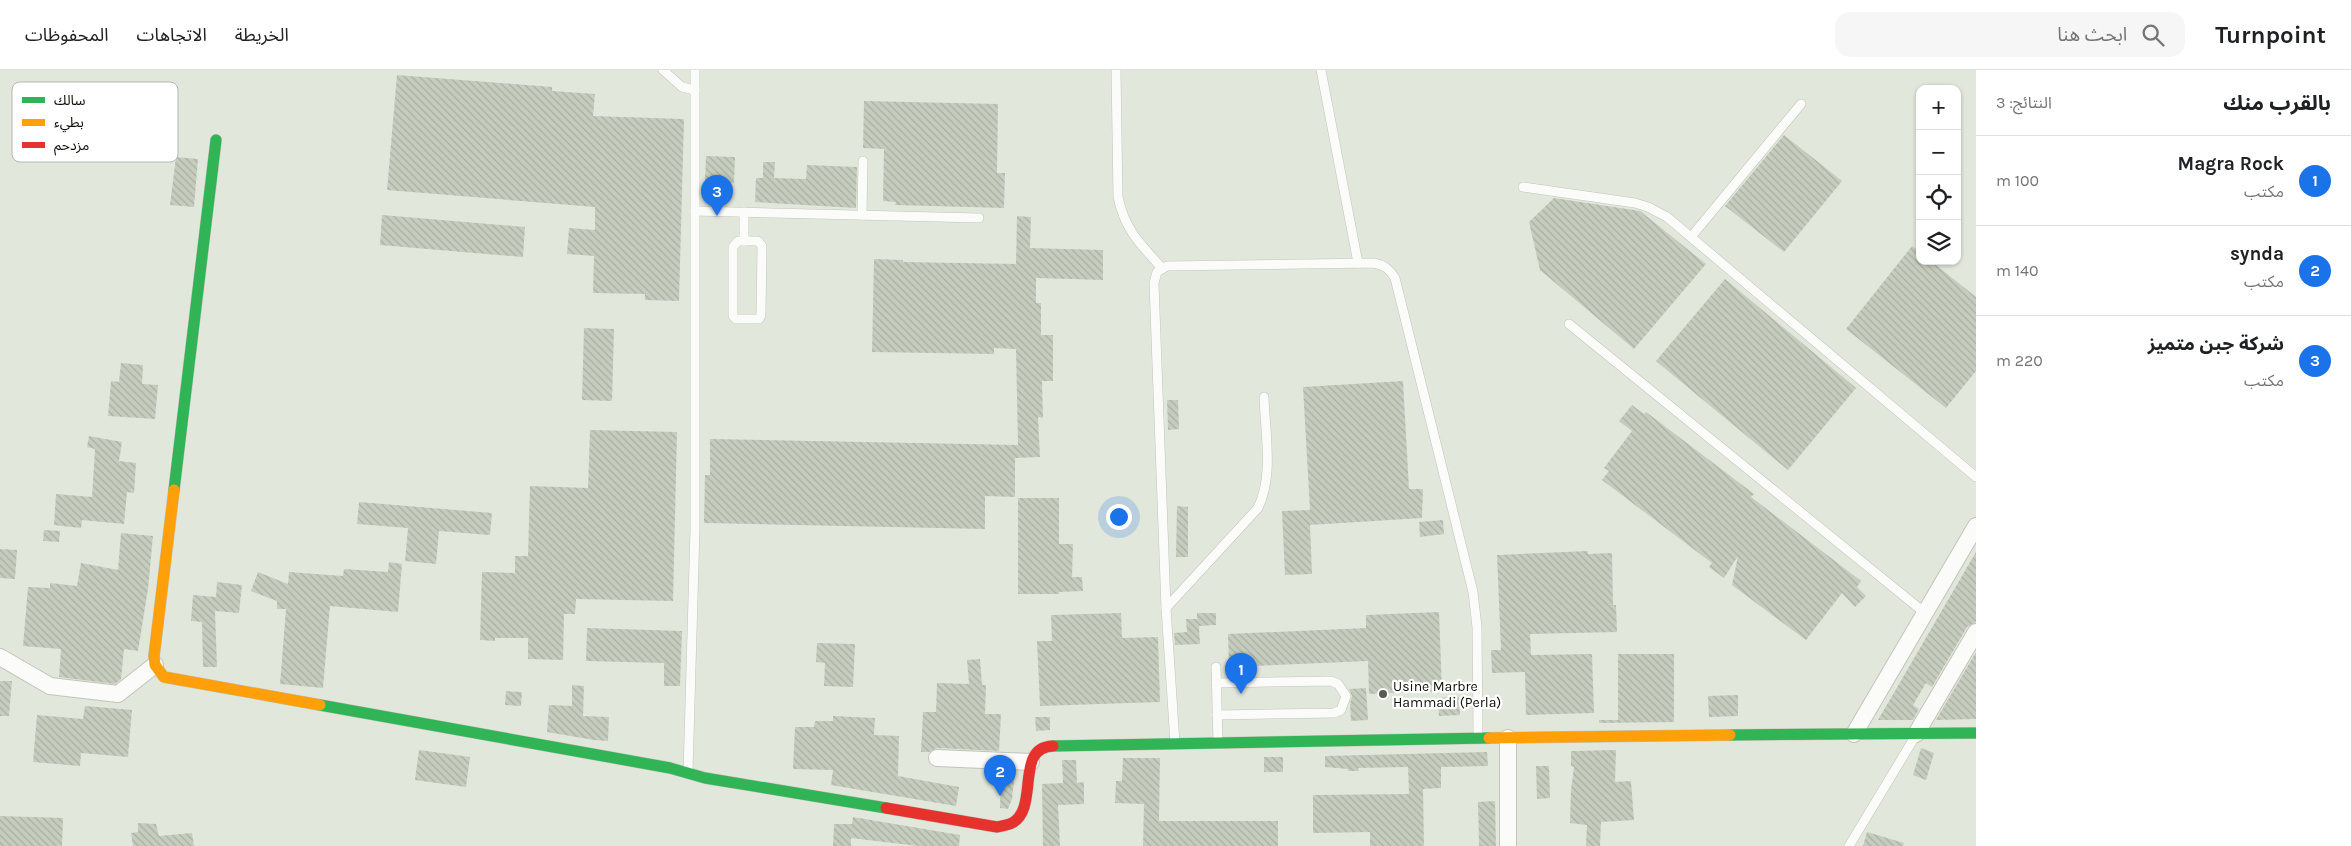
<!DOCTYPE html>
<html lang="ar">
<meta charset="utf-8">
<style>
:root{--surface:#fff;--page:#f6f6f6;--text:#202124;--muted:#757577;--line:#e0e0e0;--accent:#1a73e8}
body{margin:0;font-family:Karla,"Noto Sans Arabic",sans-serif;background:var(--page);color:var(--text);direction:rtl}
.controls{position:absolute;right:15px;top:15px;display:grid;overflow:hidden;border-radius:10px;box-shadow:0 1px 4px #0004}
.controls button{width:45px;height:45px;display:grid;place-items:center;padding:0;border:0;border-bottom:1px solid var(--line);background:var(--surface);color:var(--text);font:25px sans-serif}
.you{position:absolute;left:1118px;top:446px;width:18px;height:18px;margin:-12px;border:4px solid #fff;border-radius:50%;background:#1a73e8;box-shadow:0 0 0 8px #1a73e833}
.badge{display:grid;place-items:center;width:32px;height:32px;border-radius:50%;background:var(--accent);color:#fff;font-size:16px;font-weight:700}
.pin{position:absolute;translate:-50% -41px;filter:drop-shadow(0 1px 2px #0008)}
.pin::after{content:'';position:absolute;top:26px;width:18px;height:15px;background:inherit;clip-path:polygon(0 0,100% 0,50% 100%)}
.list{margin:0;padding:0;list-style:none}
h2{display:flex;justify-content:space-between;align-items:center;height:65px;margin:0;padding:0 20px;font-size:21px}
h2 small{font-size:16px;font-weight:400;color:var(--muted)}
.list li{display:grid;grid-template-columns:32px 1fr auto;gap:15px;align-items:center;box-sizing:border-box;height:90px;padding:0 20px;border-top:1px solid var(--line)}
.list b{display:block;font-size:19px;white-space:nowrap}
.list p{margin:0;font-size:16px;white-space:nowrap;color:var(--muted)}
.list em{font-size:16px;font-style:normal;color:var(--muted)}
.icon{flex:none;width:28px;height:28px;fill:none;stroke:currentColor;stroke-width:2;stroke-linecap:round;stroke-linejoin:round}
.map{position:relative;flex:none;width:1976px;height:776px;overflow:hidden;direction:ltr}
header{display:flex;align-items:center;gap:30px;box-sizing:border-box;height:70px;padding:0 25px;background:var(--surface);border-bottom:1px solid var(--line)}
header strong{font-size:24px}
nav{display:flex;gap:28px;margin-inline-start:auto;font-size:18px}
.search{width:350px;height:45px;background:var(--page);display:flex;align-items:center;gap:12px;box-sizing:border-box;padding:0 18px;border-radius:15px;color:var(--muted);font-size:19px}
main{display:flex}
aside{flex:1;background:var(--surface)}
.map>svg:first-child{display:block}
.building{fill:url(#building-back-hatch)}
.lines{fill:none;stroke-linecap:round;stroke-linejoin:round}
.lane-casing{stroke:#c1c4bb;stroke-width:10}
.street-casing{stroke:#c1c4bb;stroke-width:18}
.fast-casing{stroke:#c1c4bb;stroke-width:12}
.slow-casing{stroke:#c1c4bb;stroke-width:12}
.jam-casing{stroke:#c1c4bb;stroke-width:12}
.lane{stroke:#fbfbfa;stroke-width:9}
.street{stroke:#fbfbfa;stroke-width:16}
.fast{stroke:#30b455;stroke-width:11}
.slow{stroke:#ff9f0a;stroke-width:11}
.jam{stroke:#e5322d;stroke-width:11}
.poi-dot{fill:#585b52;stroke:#fff;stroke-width:2}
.labels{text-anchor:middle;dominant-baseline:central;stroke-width:4.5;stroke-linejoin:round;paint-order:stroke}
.poi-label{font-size:14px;fill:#0d1008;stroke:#fff;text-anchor:start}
.key{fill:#fff;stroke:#b6b7b5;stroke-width:1}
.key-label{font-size:14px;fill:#0d1008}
</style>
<header>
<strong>Turnpoint</strong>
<div class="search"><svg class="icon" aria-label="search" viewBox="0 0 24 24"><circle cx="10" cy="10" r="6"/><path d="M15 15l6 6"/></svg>ابحث هنا</div>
<nav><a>الخريطة</a><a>الاتجاهات</a><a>المحفوظات</a></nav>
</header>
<main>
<aside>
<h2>بالقرب منك<small>النتائج: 3</small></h2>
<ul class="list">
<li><span class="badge">1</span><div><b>Magra Rock</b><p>مكتب</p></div><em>100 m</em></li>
<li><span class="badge">2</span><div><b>synda</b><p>مكتب</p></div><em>140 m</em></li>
<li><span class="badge">3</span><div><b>شركة جبن متميز</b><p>مكتب</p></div><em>220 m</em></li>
</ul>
</aside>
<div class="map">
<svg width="1976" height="776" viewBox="0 0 1976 776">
<defs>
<pattern id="building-back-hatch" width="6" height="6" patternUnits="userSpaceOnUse" patternTransform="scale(1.25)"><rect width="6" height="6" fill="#c6cdbe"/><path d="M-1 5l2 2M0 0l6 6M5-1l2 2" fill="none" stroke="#a9afa2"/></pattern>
</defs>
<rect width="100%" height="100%" fill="#e2e7db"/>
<!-- building -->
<g class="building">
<polygon points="397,5 552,17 552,21 595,24 593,46 684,49 679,231 645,230 645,224 593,223 594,186 567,184 569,158 595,160 595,137 387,120"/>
<polygon points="864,31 998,34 997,103 1005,103 1004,138 895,135 896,132 883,131 884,79 863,78"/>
<polygon points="1784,65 1842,111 1784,182 1725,136"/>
<polygon points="706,86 735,87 734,113 705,112"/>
<polygon points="176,87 198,89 194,137 170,135"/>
<polygon points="763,92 775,92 774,108 806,109 807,95 857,97 856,138 755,132 756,108 763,108"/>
<polygon points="1554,128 1640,141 1706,194 1634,279 1540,200 1529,152"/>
<polygon points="382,145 525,157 523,187 380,175"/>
<polygon points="1017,146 1031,147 1030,178 1103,180 1103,210 1036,208 1036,233 1041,233 1041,265 1053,265 1053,311 1042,311 1043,348 1038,347 1040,387 1015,388 1015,427 985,426 985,459 704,453 705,405 710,405 710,369 1018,375 1016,279 994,278 994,284 872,282 874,189 903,190 903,192 1016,194"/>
<polygon points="1912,176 1920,182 1920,191 1931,191 1976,227 1976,301 1946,338 1846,259"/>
<polygon points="1725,209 1856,318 1788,400 1656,291"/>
<polygon points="584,258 614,259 612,331 582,330"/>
<polygon points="121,293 143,295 142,314 158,315 155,349 108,346 111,311 119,312"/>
<polygon points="1403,311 1409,419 1423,419 1422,448 1310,455 1312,504 1285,505 1282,441 1310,440 1303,317"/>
<polygon points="1167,330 1178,330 1179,359 1168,360"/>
<polygon points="1632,335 1644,344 1646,342 1754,424 1751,427 1861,511 1857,517 1866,526 1855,537 1842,523 1806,570 1732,515 1738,486 1724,508 1709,497 1712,493 1602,410 1609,401 1604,398 1632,361 1619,351"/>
<polygon points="590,360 677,362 673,531 576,529 575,544 564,544 563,590 528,589 528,568 495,568 495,571 480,570 482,502 515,503 515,486 528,486 530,416 588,418"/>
<polygon points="89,366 122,372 119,391 136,393 134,423 127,422 124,454 82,450 81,458 54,455 56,424 92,427 95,379 87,377"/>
<polygon points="1018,428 1059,428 1059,474 1073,474 1072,507 1082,507 1083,521 1059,522 1059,524 1018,524"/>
<polygon points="359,432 492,443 490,465 439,461 436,494 405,491 408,458 357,454"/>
<polygon points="1177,436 1188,437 1188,487 1176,487"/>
<polygon points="1443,450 1444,464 1420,467 1419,452"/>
<polygon points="44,460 60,461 59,472 43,471"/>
<polygon points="121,463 153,466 148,519 138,581 124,579 121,609 115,614 59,607 61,579 23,576 28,517 50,518 50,513 77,516 81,493 118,500"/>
<polygon points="0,479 17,480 15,509 0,508"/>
<polygon points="1588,481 1588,484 1612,483 1613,535 1616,535 1617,562 1530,564 1531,585 1592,584 1594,643 1526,645 1525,602 1492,603 1491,580 1501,580 1497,485"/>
<polygon points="1976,482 1976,552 1967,557 1932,617 1926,613 1913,635 1919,639 1913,650 1878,650"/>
<polygon points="389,492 402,494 398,542 330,536 323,618 280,614 286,539 277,539 277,531 251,521 258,502 288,514 289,502 343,506 344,499 388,502"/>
<polygon points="217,512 242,515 239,543 215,541 217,597 203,597 202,552 191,551 193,525 216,527"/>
<polygon points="1439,542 1442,621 1369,624 1368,591 1229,597 1228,564 1366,558 1366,545"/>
<polygon points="1121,543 1122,568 1158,567 1160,632 1040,636 1037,571 1052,571 1051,545"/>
<polygon points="1197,543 1216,543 1216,555 1199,556 1200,574 1175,575 1174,563 1187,562 1186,549 1197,549"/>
<polygon points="587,558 682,561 680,616 664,616 664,593 586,591"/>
<polygon points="817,573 855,574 853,617 824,616 825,593 816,592"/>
<polygon points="1976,582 1976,649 1936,650"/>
<polygon points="1618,584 1674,584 1674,652 1599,653 1599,650 1618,650"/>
<polygon points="980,589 982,615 986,615 985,644 1001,644 999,681 937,678 929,682 921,682 923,642 936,642 937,613 969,614 967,590"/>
<polygon points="0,611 12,611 9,646 0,646"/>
<polygon points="572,615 584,616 583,646 609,647 608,671 594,670 547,662 549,635 572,636"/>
<polygon points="1366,618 1368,650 1351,651 1350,634 1352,626 1349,619"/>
<polygon points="506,621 522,622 521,636 505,635"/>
<polygon points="1738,625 1738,646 1709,647 1708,626"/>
<polygon points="1459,627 1460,645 1439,646 1438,628"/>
<polygon points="85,636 132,640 128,687 81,683 80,696 33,692 37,645 83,649"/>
<polygon points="833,646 875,648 874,665 899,666 898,706 959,717 956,736 831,715 833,700 793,699 795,657 814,657 815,651 833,651"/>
<polygon points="1035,647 1050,647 1050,660 1036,661"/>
<polygon points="1921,678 1934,683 1926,710 1913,705"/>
<polygon points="419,680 470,687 466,717 415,710"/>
<polygon points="1616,680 1615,712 1631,711 1634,750 1601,752 1600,776 1586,776 1587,755 1570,753 1571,720 1574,697 1571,696 1571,681"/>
<polygon points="1487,682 1488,696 1441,697 1441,718 1423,719 1424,776 1370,776 1370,762 1313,763 1313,725 1409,724 1408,697 1358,698 1359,701 1348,701 1348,699 1325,697 1325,686"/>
<rect x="1264" y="687" width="19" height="15"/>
<polygon points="1123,688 1160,688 1159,751 1278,751 1278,776 1143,776 1144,734 1115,733 1116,711 1122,711"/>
<polygon points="1062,690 1076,690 1077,713 1084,712 1084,734 1058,735 1060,776 1043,776 1042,714 1063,713"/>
<polygon points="1536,696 1549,696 1550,728 1537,729"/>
<polygon points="1001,701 1015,701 1012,729 1008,739 1000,738"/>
<polygon points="1495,731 1496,776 1479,776 1478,732"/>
<polygon points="0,746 63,748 62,776 0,776"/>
<polygon points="853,747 960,765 959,776 918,776 851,768 851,776 833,776 834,754 852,754"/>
<polygon points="138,753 156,754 159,766 192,763 194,776 133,776 131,763 138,762"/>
<polygon points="1867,762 1904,773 1903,776 1863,776"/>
</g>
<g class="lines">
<!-- lane casing -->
<g class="lane-casing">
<g id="lane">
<polyline points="663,0 682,17 695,20"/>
<path d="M 1116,0 L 1118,127 C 1125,160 1140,174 1162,198"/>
<polyline points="1321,0 1358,193"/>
<polyline points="1523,117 1635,133 1648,137 1667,147 1976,407"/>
<polyline points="695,141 979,148"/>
<polyline points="744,142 744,171"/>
<polyline points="862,145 863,91"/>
<polyline points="1691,167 1801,34"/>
<polygon points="738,171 758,171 762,176 761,245 759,249 736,249 733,246 733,177"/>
<polyline points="1569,254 1925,543"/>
<path d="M 1166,538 L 1258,438 C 1274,405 1265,363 1264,327"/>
<polyline points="1216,597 1218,672"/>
<polyline points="1216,613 1331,611 1338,614 1346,626 1341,640 1334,643 1217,645"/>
<path d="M 1175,673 L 1166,538 L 1154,213 L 1157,202 L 1167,196 L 1374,193 C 1384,195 1390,199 1395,208 L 1473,522 L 1477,557 L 1478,667"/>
<polyline points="688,702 695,459 695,0"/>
<polyline points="1849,776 1916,665"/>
</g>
</g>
<!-- street casing -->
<g class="street-casing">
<g id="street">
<polyline points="0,587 50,616 118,624 155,595"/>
<polyline points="1854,664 1976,456"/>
<polyline points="1916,664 1976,562"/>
<polyline points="937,688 1031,692"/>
<polyline points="1508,776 1508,668"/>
</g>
</g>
<!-- fast casing -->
<g class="fast-casing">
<g id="fast">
<polyline points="174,420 216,70"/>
<polyline points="320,635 670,698 705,708 886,738"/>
<polyline points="1730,665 1976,663"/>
<polyline points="1053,676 1489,668"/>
</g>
</g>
<!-- slow casing -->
<g class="slow-casing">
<g id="slow">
<polyline points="174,420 154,586 155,595 164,607 320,635"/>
<polyline points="1489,668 1730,665"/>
</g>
</g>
<!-- jam casing -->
<g class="jam-casing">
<path id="jam" d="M 886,738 L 997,757 C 1002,756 1008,755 1012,753 C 1040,738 1014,677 1053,676"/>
</g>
<!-- lane -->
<use href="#lane" class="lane"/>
<!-- street -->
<use href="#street" class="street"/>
<!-- fast -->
<use href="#fast" class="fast"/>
<!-- slow -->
<use href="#slow" class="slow"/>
<!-- jam -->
<use href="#jam" class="jam"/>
</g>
<!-- markers -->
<circle class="poi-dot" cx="1383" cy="624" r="5"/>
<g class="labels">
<!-- poi labels -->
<g class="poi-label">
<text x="1393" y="616">Usine Marbre<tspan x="1393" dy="16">Hammadi (Perla)</tspan></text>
</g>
</g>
<!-- legend -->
<rect x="12" y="12" width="166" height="80" rx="8" class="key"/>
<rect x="22" y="27" width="23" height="6" fill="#30b455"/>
<rect x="22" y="49" width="23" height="7" fill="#ff9f0a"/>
<rect x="22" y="72" width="23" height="6" fill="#e5322d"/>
<g class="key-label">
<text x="54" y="35">سالك</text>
<text x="54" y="57">بطيء</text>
<text x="54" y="80">مزدحم</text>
</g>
</svg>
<div class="controls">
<button>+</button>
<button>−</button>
<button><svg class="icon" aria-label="locate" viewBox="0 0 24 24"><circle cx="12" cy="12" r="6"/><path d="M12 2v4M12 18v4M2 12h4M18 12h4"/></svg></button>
<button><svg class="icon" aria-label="layers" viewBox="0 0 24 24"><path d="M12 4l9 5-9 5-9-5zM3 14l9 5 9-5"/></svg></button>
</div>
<div class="you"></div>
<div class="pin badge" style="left:1241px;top:624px">1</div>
<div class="pin badge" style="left:1000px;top:726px">2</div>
<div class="pin badge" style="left:717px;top:146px">3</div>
</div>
</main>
